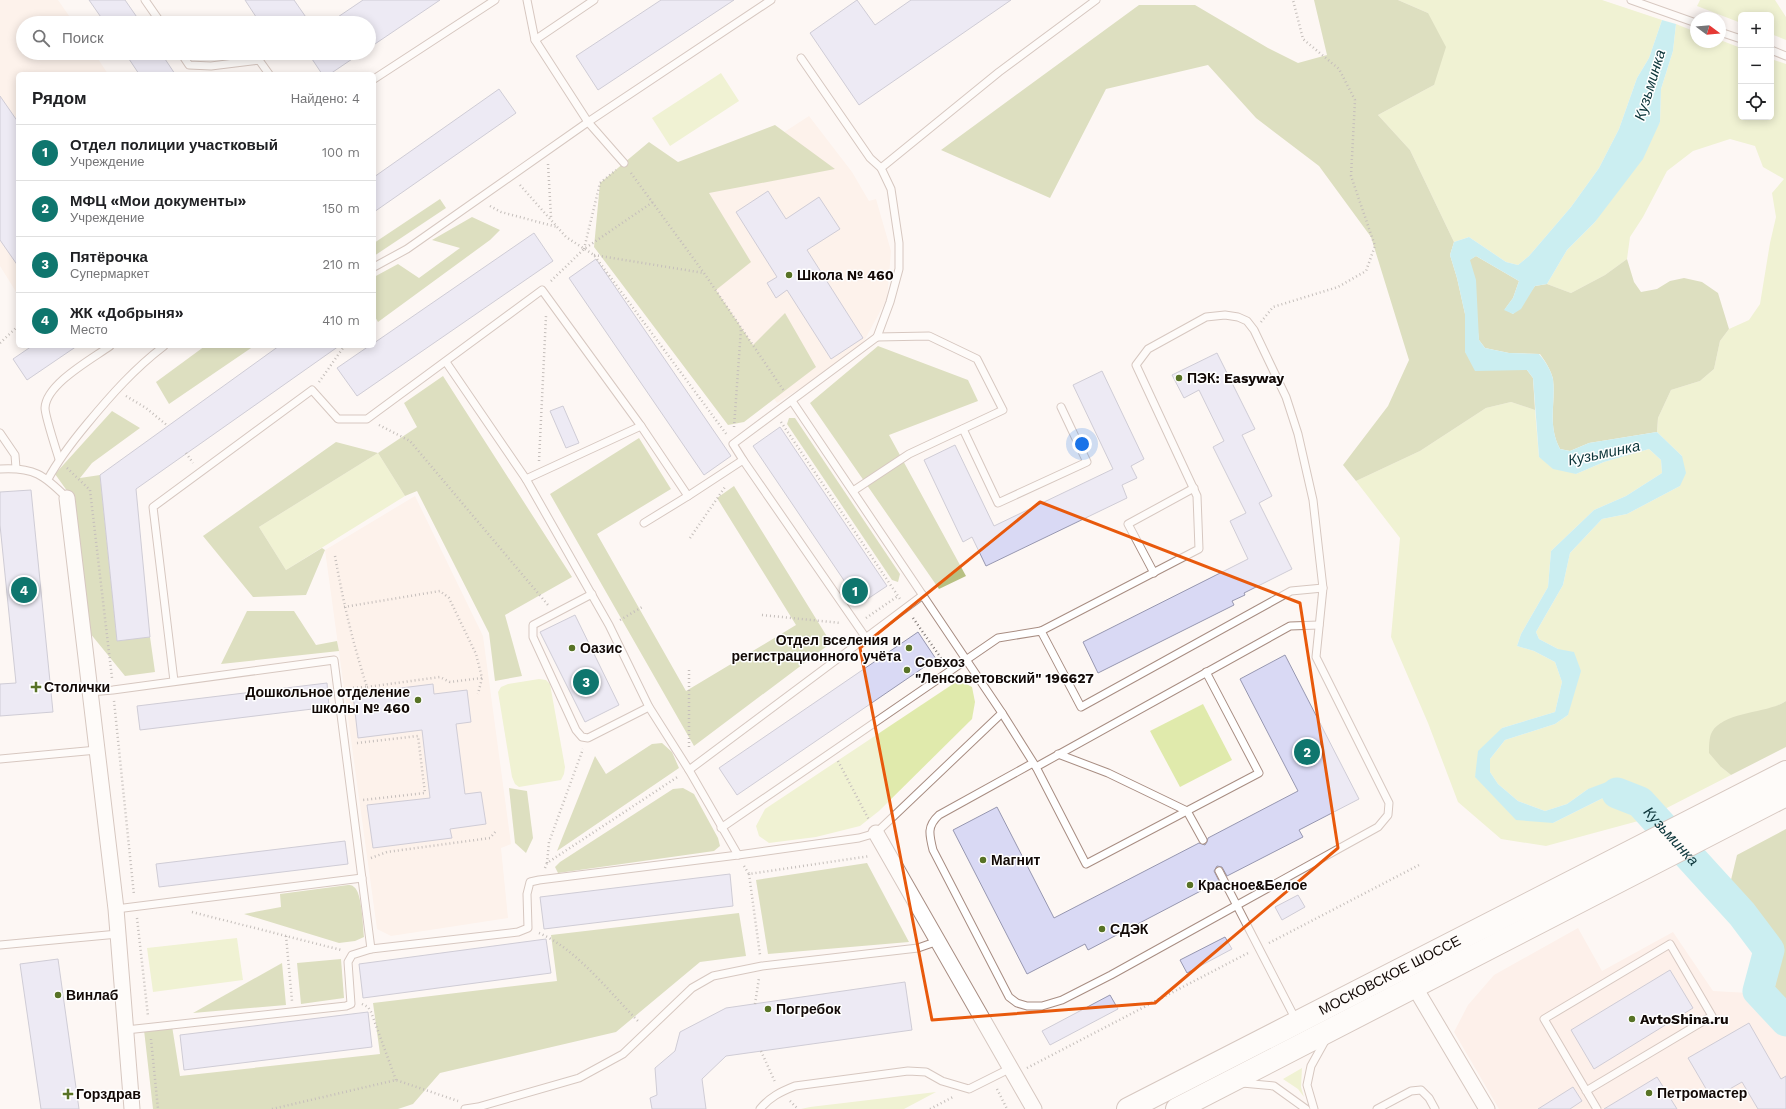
<!DOCTYPE html>
<html lang="ru">
<meta charset="utf-8">
<style>
:root{--surface:#fff;--page:#f6f6f6;--text:#202124;--muted:#757577;--line:#e0e0e0;--accent:#0f766e}
body{margin:0;font-family:"Work Sans",sans-serif;background:var(--page);color:var(--text)}
.controls{position:absolute;right:12px;top:12px;display:grid;overflow:hidden;border-radius:6px;box-shadow:0 2px 10px #0003}
.controls button{width:36px;height:36px;display:grid;place-items:center;padding:0;border:0;border-bottom:1px solid var(--line);background:var(--surface);color:var(--text);font:20px sans-serif}
.compass{position:absolute;left:1690px;top:12px;width:36px;height:36px;border-radius:50%;background:var(--surface);box-shadow:0 2px 10px #0003;rotate:106deg}
.you{position:absolute;left:1082px;top:444px;width:14px;height:14px;margin:-10px;border:3px solid #fff;border-radius:50%;background:#1a73e8;box-shadow:0 0 0 6px #1a73e833}
.badge{display:grid;place-items:center;width:26px;height:26px;border-radius:50%;background:var(--accent);color:#fff;font-size:13px;font-weight:700}
.pin{position:absolute;translate:-50% -50%;border:2px solid #fff;box-shadow:0 1px 4px #0006}
.list{margin:0;padding:0;list-style:none}
h2{display:flex;justify-content:space-between;align-items:center;height:52px;margin:0;padding:0 16px;font-size:17px}
h2 small{font-size:13px;font-weight:400;color:var(--muted)}
.list li{display:grid;grid-template-columns:26px 1fr auto;gap:12px;align-items:center;box-sizing:border-box;height:56px;padding:0 16px;border-top:1px solid var(--line)}
.list b{display:block;font-size:15px;white-space:nowrap}
.list p{margin:0;font-size:13px;white-space:nowrap;color:var(--muted)}
.list em{font-size:13px;font-style:normal;color:var(--muted)}
.icon{flex:none;width:22px;height:22px;fill:none;stroke:currentColor;stroke-width:2;stroke-linecap:round;stroke-linejoin:round}
.map{position:relative;flex:none;width:1786px;height:1109px;overflow:hidden}
.search{position:absolute;background:var(--surface);box-shadow:0 2px 10px #0003;left:16px;top:16px;width:360px;height:44px;display:flex;align-items:center;gap:10px;box-sizing:border-box;padding:0 14px;border-radius:22px;color:var(--muted);font-size:15px}
.panel{position:absolute;background:var(--surface);box-shadow:0 2px 10px #0003;left:16px;top:72px;width:360px;height:276px;border-radius:6px}
.map>svg:first-child{display:block}
.built{fill:#fde6dd}
.education{fill:#fdeae0}
.green{fill:#e0eaac}
.forest{fill:#b7c082}
.water{fill:#8fe3ee}
.lines{fill:none;stroke-linecap:round;stroke-linejoin:round}
.river{stroke:#8fe3ee;stroke-width:31}
.building{fill:#d9d9f4;stroke:#9797b0}
.lane-casing{stroke:#a88d82;stroke-width:9}
.street-casing{stroke:#a88d82;stroke-width:17}
.highway-casing{stroke:#a88d82;stroke-width:24}
.path{stroke:#807976;stroke-width:2.5;stroke-dasharray:1 3;stroke-linecap:butt}
.lane{stroke:#fff;stroke-width:7}
.street{stroke:#fff;stroke-width:15}
.highway{stroke:#fff;stroke-width:22}
.marked{fill:none;stroke:#e8590c;stroke-width:3;stroke-linejoin:round}
.poi-dot{fill:#587326;stroke:#fff;stroke-width:1.5}
.labels{text-anchor:middle;dominant-baseline:central;stroke-width:3;stroke-linejoin:round;paint-order:stroke}
.poi-label{font-size:14px;font-weight:bold;fill:#120906;stroke:#fff;text-anchor:start}
.street-label{font-size:14px;fill:#120906;stroke:#fff}
.water-label{font-size:15px;font-style:italic;fill:#0d363b;stroke:#fff}
</style>
<div class="map">
<svg width="1786" height="1109" viewBox="0 0 1786 1109">
<rect width="100%" height="100%" fill="#fdf7f4"/>
<!-- built -->
<polygon class="built" points="1578,928 1602,971 1673,932 1713,991 1749,993 1786,1029 1786,1109 1499,1109 1454,1032 1468,1005 1494,975"/>
<!-- education -->
<g class="education">
<polygon points="0,0 58,0 74,23 23,23 23,53 94,53 108,74 18,74 18,295 0,266"/>
<polygon points="809,116 852,172 869,201 876,199 891,251 887,299 858,352 777,403 650,219"/>
<polygon points="415,496 483,636 511,844 501,848 508,918 391,936 377,929 325,550"/>
</g>
<!-- green -->
<g class="green">
<polygon points="1398,0 1602,0 1662,20 1649,58 1637,78 1619,129 1599,168 1571,207 1529,256 1518,265 1506,262 1469,237 1454,242 1410,150 1378,115 1434,85 1428,13"/>
<polygon points="1700,0 1775,0 1786,17 1786,40 1771,34 1771,15 1741,15 1741,23 1697,6"/>
<path d="M 1676,24 L 1696,32 L 1696,42 L 1720,42 L 1720,40 L 1741,48 L 1741,117 L 1771,117 L 1771,59 L 1786,64 L 1786,701 C 1768,713 1741,715 1721,723 L 1721,767 L 1731,775 L 1659,812 L 1644,796 L 1588,789 L 1567,804 L 1545,811 L 1518,801 L 1498,784 L 1490,772 L 1490,759 L 1505,740 L 1555,724 L 1568,715 L 1558,649 L 1539,639 L 1536,632 L 1563,585 L 1570,553 L 1602,519 L 1627,514 L 1680,486 L 1682,456 L 1657,432 L 1658,418 L 1671,390 L 1700,381 L 1714,369 L 1720,341 L 1729,329 L 1749,320 L 1760,304 L 1770,243 L 1776,217 L 1772,193 L 1784,179 L 1763,167 L 1755,146 L 1730,139 L 1693,151 L 1667,171 L 1643,217 L 1630,237 L 1627,259 L 1605,275 L 1571,293 L 1547,284 L 1567,250 L 1595,222 L 1660,122 L 1661,89 L 1673,51 Z"/>
<polygon points="721,73 739,101 670,146 652,118"/>
<polygon points="1511,402 1535,410 1539,457 1576,474 1604,462 1649,449 1661,460 1662,473 1626,496 1594,510 1551,551 1548,587 1521,634 1517,646 1534,651 1555,662 1562,682 1555,712 1502,728 1475,776 1553,823 1607,796 1634,807 1642,820 1546,846 1501,839 1458,802 1428,723 1391,637 1400,538 1356,481 1420,451 1486,408"/>
<polygon points="378,453 405,496 286,570 259,527"/>
<polygon points="539,679 546,680 550,684 565,767 564,774 561,780 519,787 515,784 512,777 498,692 501,687 508,684"/>
<polygon points="959,680 972,687 975,702 972,719 879,811 860,826 816,837 769,843 759,836 756,826 765,809"/>
<polygon points="1203,704 1232,760 1180,787 1150,731"/>
<polygon points="237,938 243,980 153,992 147,948"/>
<polygon points="1302,1068 1301,1087 1304,1097 1298,1089 1283,1079"/>
<polygon points="936,1092 904,1109 801,1109 810,1107"/>
</g>
<!-- forest -->
<g class="forest">
<polygon points="1314,0 1398,0 1428,13 1446,47 1434,85 1378,115 1410,150 1454,242 1450,255 1457,278 1465,314 1465,352 1508,370 1527,370 1533,378 1535,410 1511,402 1486,408 1420,451 1356,481 1343,465 1388,406 1409,360 1371,237 1319,166 1256,118 1208,65 1106,89 1050,198 941,150 1139,5 1195,5 1268,48 1298,63 1327,55"/>
<polygon points="775,125 835,169 709,193 751,262 716,290 753,345 785,313 816,367 744,422 728,425 594,247 600,183 649,142 678,162"/>
<polygon points="440,199 446,208 374,256 374,243"/>
<polygon points="472,217 500,230 490,240 378,322 374,315 374,277 398,264 419,278 460,248 432,240"/>
<path d="M 1476,256 L 1519,281 L 1513,298 L 1505,309 L 1513,314 L 1535,286 L 1547,284 L 1571,293 L 1605,275 L 1627,259 L 1634,282 L 1641,292 L 1657,289 L 1670,281 L 1684,278 L 1702,282 L 1718,293 L 1729,329 L 1720,341 L 1714,369 L 1700,381 L 1671,390 L 1658,418 L 1657,432 L 1589,443 L 1570,451 L 1560,449 C 1547,424 1556,404 1553,379 C 1551,370 1545,361 1540,354 L 1509,353 L 1485,348 L 1479,340 L 1469,260 Z"/>
<polygon points="205,346 254,346 169,404 156,382"/>
<polygon points="878,346 968,380 978,401 889,435 966,576 939,589 810,403"/>
<polygon points="443,376 572,577 505,615 522,676 495,681 489,633 417,491 405,496 378,453 259,527 286,570 322,548 325,550 306,595 253,597 203,536 336,442 378,453 417,427 404,403"/>
<polygon points="112,411 140,428 92,463 80,478 100,475 117,640 150,637 155,672 125,676 85,627 70,495 55,474"/>
<polygon points="789,418 795,418 900,574 898,582 892,580 787,424"/>
<polygon points="639,438 671,489 597,534 686,691 796,625 717,498 734,486 831,643 694,746 550,494"/>
<polygon points="247,611 294,611 316,645 337,641 339,651 221,664"/>
<path d="M 1786,701 L 1786,747 L 1731,775 L 1721,767 L 1709,753 C 1709,747 1709,737 1712,732 C 1724,711 1767,714 1786,701 Z"/>
<polygon points="662,743 672,752 679,768 557,851 595,756 606,774 652,744"/>
<polygon points="509,788 527,791 533,838 526,853 515,843"/>
<polygon points="683,788 694,794 718,838 720,846 714,851 558,873 555,867 560,862 673,789"/>
<path d="M 1786,829 L 1786,1010 C 1765,990 1780,972 1783,947 L 1730,884 L 1737,855 Z"/>
<polygon points="867,863 909,942 768,954 756,880"/>
<path d="M 348,885 C 350,885 352,885 354,887 C 362,892 363,927 364,937 L 355,941 L 339,943 L 244,914 L 281,907 L 280,894 Z"/>
<polygon points="739,913 746,956 700,962 616,1032 440,1073 413,1104 398,1109 153,1109 144,1030 172,1026 180,1076 380,1054 373,1003 557,981 551,935"/>
<polygon points="341,959 344,998 301,1004 297,963"/>
<polygon points="282,963 286,1005 193,1013"/>
</g>
<!-- water -->
<path class="water" d="M 1662,20 L 1676,24 L 1673,51 L 1661,89 L 1660,122 L 1643,159 L 1595,222 L 1567,250 L 1547,284 L 1535,286 L 1521,309 L 1513,314 L 1504,310 L 1513,298 L 1519,281 L 1476,256 L 1470,260 L 1476,280 L 1479,340 L 1485,348 L 1509,353 L 1539,354 C 1545,361 1551,370 1553,379 C 1556,403 1547,424 1560,449 L 1570,451 L 1589,443 L 1657,432 L 1682,456 L 1686,473 L 1680,486 L 1627,514 L 1602,519 L 1570,553 L 1563,585 L 1536,632 L 1539,639 L 1558,649 L 1574,652 L 1581,671 L 1568,715 L 1555,724 L 1505,740 L 1490,759 L 1490,772 L 1498,784 L 1518,801 L 1545,811 L 1567,804 L 1588,789 L 1612,780 L 1644,796 L 1659,812 L 1642,820 L 1634,807 L 1607,796 L 1553,823 L 1516,820 L 1475,777 L 1478,751 L 1502,728 L 1555,712 L 1562,682 L 1555,662 L 1534,651 L 1517,646 L 1521,634 L 1548,587 L 1551,551 L 1594,510 L 1626,496 L 1662,473 L 1661,460 L 1649,449 L 1604,462 L 1576,474 L 1553,469 L 1539,457 L 1533,378 L 1527,370 L 1475,371 L 1465,352 L 1465,314 L 1457,278 L 1450,255 L 1454,242 L 1469,237 L 1506,262 L 1518,265 L 1529,256 L 1571,207 L 1599,168 L 1619,129 L 1637,78 L 1649,58 Z"/>
<g class="lines">
<!-- river -->
<path class="river" id="s1" d="M 1617,793 L 1640,802 L 1742,914 L 1769,950 L 1758,991 L 1786,1021"/>
</g>
<!-- building -->
<g class="building">
<polygon points="89,0 125,0 141,23 105,23"/>
<polygon points="245,0 294,0 310,23 260,23"/>
<polygon points="363,0 440,0 369,48 369,23 329,23"/>
<polygon points="661,0 734,0 598,90 576,56"/>
<polygon points="857,0 875,25 911,0 1011,0 859,105 810,33"/>
<polygon points="125,53 161,53 175,74 139,74"/>
<polygon points="308,53 361,53 330,74 322,74"/>
<polygon points="499,89 516,113 374,212 374,177"/>
<polygon points="0,96 18,122 18,266 0,240"/>
<polygon points="768,191 786,219 819,197 840,229 807,250 863,338 831,359 787,290 776,298 767,283 777,277 736,212"/>
<polygon points="534,233 553,261 357,396 337,368 369,346 374,346 374,343"/>
<polygon points="596,259 731,456 704,475 569,278"/>
<polygon points="32,346 77,346 27,380 13,359"/>
<polygon points="279,346 339,346 136,489 150,637 117,641 100,475"/>
<polygon points="1217,353 1255,429 1242,435 1272,496 1259,503 1292,569 1244,593 1245,595 1232,601 1234,605 1098,673 1083,642 1248,559 1230,521 1246,513 1213,447 1224,441 1199,390 1184,398 1172,375"/>
<polygon points="1102,371 1144,459 1131,466 1137,478 1122,485 1127,498 986,566 972,537 963,542 924,460 955,445 994,526 1113,469 1073,385"/>
<polygon points="563,406 579,443 566,448 550,411"/>
<polygon points="780,427 887,586 860,604 753,446"/>
<polygon points="31,490 53,712 0,716 0,684 16,683 0,525 0,492"/>
<polygon points="575,615 619,705 585,722 540,632"/>
<polygon points="918,632 936,659 737,795 719,768"/>
<polygon points="1285,655 1359,799 1299,830 1303,837 1227,876 1222,867 1217,866 1214,871 1219,881 1214,884 1088,950 1085,944 1027,974 953,830 997,807 1054,918 1199,843 1205,845 1207,842 1208,838 1298,791 1240,679"/>
<polygon points="327,683 329,707 140,730 137,706"/>
<polygon points="433,684 434,694 467,690 471,722 456,724 465,794 481,792 486,824 450,829 452,838 373,848 367,805 430,798 422,730 358,738 353,694"/>
<polygon points="345,841 348,864 159,887 156,864"/>
<polygon points="730,874 733,906 544,929 540,897"/>
<polygon points="1298,895 1305,907 1282,920 1275,907"/>
<polygon points="1225,937 1232,949 1187,973 1180,960"/>
<polygon points="546,939 551,973 363,998 359,964"/>
<polygon points="58,959 79,1109 41,1109 20,964"/>
<polygon points="1670,970 1693,1008 1594,1069 1571,1030"/>
<polygon points="905,982 912,1030 726,1056 702,1079 706,1109 652,1109 650,1098 657,1095 655,1068 675,1051 680,1032 726,1008"/>
<polygon points="1110,995 1118,1009 1050,1045 1042,1031"/>
<polygon points="368,1012 372,1047 184,1070 180,1035"/>
<polygon points="1749,1023 1781,1079 1786,1076 1786,1109 1758,1109 1742,1082 1712,1099 1688,1058"/>
<polygon points="1657,1077 1677,1109 1604,1109"/>
<polygon points="1573,1087 1582,1101 1570,1109 1538,1109"/>
</g>
<g class="lines">
<!-- lane casing -->
<g class="lane-casing">
<g id="lane">
<polyline points="145,0 161,23"/>
<polyline points="527,0 535,40 588,122 624,163"/>
<polyline points="1631,0 1696,23"/>
<polyline points="1720,32 1741,39"/>
<polyline points="535,40 594,0"/>
<polyline points="1771,50 1786,56"/>
<polyline points="181,53 189,65 211,66 259,60 269,74"/>
<polyline points="801,58 870,158 881,168"/>
<polyline points="374,79 495,0"/>
<polyline points="374,267 407,249 588,122 771,0"/>
<polyline points="446,362 526,479 609,625 649,707 689,770 738,855"/>
<polyline points="792,401 1002,713 1036,767 1086,864 1259,773 1206,672"/>
<polyline points="963,429 998,503 1087,462 1061,407"/>
<polyline points="0,433 15,455 16,468"/>
<path d="M 59,459 C 56,449 45,416 45,408 C 46,384 92,359 110,346"/>
<polyline points="743,460 866,638"/>
<path d="M 0,469 C 34,467 44,475 67,498"/>
<path d="M 48,479 C 59,459 72,442 87,424 C 111,395 134,369 164,346"/>
<polyline points="526,479 641,426"/>
<polyline points="853,491 909,454 1003,410 977,359 929,336 877,337"/>
<polyline points="644,523 688,496"/>
<polyline points="1154,573 1128,524 1194,488"/>
<polyline points="592,594 533,625 533,637 576,730 582,737 588,738 649,707"/>
<polyline points="174,681 153,507 312,390 338,419 367,419 542,290 641,426 688,496 743,460 733,444 877,337 890,302 899,269 899,243 891,189 881,168 999,72 1096,0"/>
<polyline points="90,692 113,690 334,660 371,949"/>
<polyline points="1058,754 1108,773 1187,811 1203,840"/>
<polyline points="0,759 97,750"/>
<path d="M 1033,763 L 939,815 C 927,826 929,834 933,850 L 1009,997 L 1017,1003 L 1027,1006 L 1042,1006 L 1062,1000 L 1111,975 L 1378,827 L 1388,815 L 1389,803 L 1316,657 L 1323,588 L 1313,500 L 1298,434 L 1286,397 L 1254,330 L 1247,321 L 1238,317 L 1225,315 L 1206,317 L 1148,349 L 1136,365 L 1197,496 L 1199,549 L 1041,631"/>
<polyline points="1036,767 1290,626 1319,625"/>
<polyline points="689,770 923,595"/>
<polyline points="721,828 998,638 1041,631 1081,707 1291,591 1323,588"/>
<polyline points="1219,871 1296,1020"/>
<polyline points="116,909 362,878"/>
<polyline points="0,945 118,934"/>
<polyline points="126,1030 346,1006 351,1004 348,962 352,955 371,949 518,932 528,928 527,894 530,882 539,880 738,855 859,838 876,833 1002,713"/>
<polyline points="1242,1083 1274,1086 1306,1109"/>
<polyline points="1586,1091 1712,1016 1670,944 1544,1019 1597,1109"/>
<polyline points="465,1109 478,1107 579,1078 623,1054 692,988 713,976 762,966 918,948 938,941"/>
<path d="M 760,1109 C 770,1097 780,1092 795,1086 L 908,1071 L 926,1072 L 942,1081 L 969,1089 L 1011,1068"/>
<polyline points="1314,1109 1307,1085 1311,1066 1326,1039"/>
<polyline points="1377,1109 1411,1091 1421,1090 1429,1098 1435,1109"/>
</g>
</g>
<!-- street casing -->
<g class="street-casing">
<g id="street">
<polyline points="67,498 116,909 132,1109"/>
<polyline points="876,833 1034,1109"/>
<polyline points="1414,986 1487,1109"/>
</g>
</g>
<!-- highway casing -->
<g class="highway-casing">
<g id="highway">
<path id="s2" d="M 1128,1109 L 1786,772"/>
<polyline points="1177,1109 1786,795"/>
</g>
</g>
<!-- path -->
<g class="path">
<polyline points="548,164 551,217"/>
<polyline points="631,173 704,273 784,391"/>
<polyline points="520,185 566,237 594,255 727,435"/>
<polyline points="490,206 501,212 557,227"/>
<polyline points="584,249 600,183 616,170"/>
<polyline points="594,255 704,273"/>
<polyline points="551,281 584,249 653,202"/>
<polyline points="1261,322 1273,307 1338,287 1366,271 1375,246 1351,176 1355,100 1339,69 1303,39 1293,0"/>
<polyline points="0,343 18,326"/>
<polyline points="319,382 343,348 343,346"/>
<polyline points="126,396 146,408 168,426"/>
<polyline points="781,422 900,599"/>
<polyline points="379,425 410,441 548,605"/>
<polyline points="734,427 741,329"/>
<polyline points="186,453 193,463"/>
<polyline points="539,461 546,316"/>
<polyline points="67,468 90,490 112,678"/>
<polyline points="690,538 725,487"/>
<path d="M 335,556 C 343,601 353,644 367,687 L 350,688"/>
<polyline points="344,607 440,591 449,598 476,654 482,678 478,694"/>
<polyline points="762,615 841,623"/>
<polyline points="866,618 898,596"/>
<polyline points="913,618 943,661"/>
<polyline points="620,620 644,606"/>
<polyline points="367,687 440,677 450,682 482,678"/>
<polyline points="114,701 134,895"/>
<polyline points="357,743 418,736 425,793 363,800"/>
<polyline points="689,747 689,667"/>
<polyline points="838,761 869,820"/>
<polyline points="371,858 387,852 490,838 496,831"/>
<polyline points="547,863 549,842 583,749"/>
<polyline points="744,866 749,874 870,856"/>
<polyline points="545,868 547,863 679,776"/>
<polyline points="749,874 760,955"/>
<polyline points="192,912 341,950"/>
<polyline points="137,918 148,1016"/>
<path d="M 539,933 C 577,949 610,993 639,1022"/>
<polyline points="286,936 292,1001"/>
<polyline points="1269,943 1419,865"/>
<polyline points="362,1004 368,1007 371,1012 396,1080"/>
<polyline points="755,1004 759,978"/>
<polyline points="151,1039 158,1109"/>
<polyline points="761,1051 775,1082"/>
<polyline points="1027,1068 1248,953"/>
<polyline points="997,1089 1007,1109"/>
<polyline points="790,1101 798,1109"/>
<polyline points="272,1109 396,1080 458,1101"/>
<polyline points="930,1109 953,1097"/>
</g>
<!-- lane -->
<use href="#lane" class="lane"/>
<!-- street -->
<use href="#street" class="street"/>
<!-- highway -->
<use href="#highway" class="highway"/>
</g>
<!-- marked area -->
<path d="M0 0H1786V1109H0ZM 1040,502 L 1300,603 L 1338,848 L 1155,1003 L 932,1020 L 860,648 Z" fill="#fdf7f4" fill-opacity=".55" fill-rule="evenodd"/>
<path class="marked" d="M 1040,502 L 1300,603 L 1338,848 L 1155,1003 L 932,1020 L 860,648 Z"/>
<!-- markers -->
<g class="poi-dot">
<circle cx="789" cy="275" r="4"/>
<circle cx="1179" cy="378" r="4"/>
<circle cx="572" cy="648" r="4"/>
<circle cx="909" cy="648" r="4"/>
<circle cx="907" cy="670" r="4"/>
<path d="M34 681h4v4h4v4h-4v4h-4v-4h-4v-4h4z"/>
<circle cx="418" cy="700" r="4"/>
<circle cx="983" cy="860" r="4"/>
<circle cx="1190" cy="885" r="4"/>
<circle cx="1102" cy="929" r="4"/>
<circle cx="58" cy="995" r="4"/>
<circle cx="768" cy="1009" r="4"/>
<circle cx="1632" cy="1019" r="4"/>
<circle cx="1649" cy="1093" r="4"/>
<path d="M66 1088h4v4h4v4h-4v4h-4v-4h-4v-4h4z"/>
</g>
<g class="labels">
<!-- poi labels -->
<g class="poi-label">
<text x="797" y="275">Школа № 460</text>
<text x="1187" y="378">ПЭК: Easyway</text>
<text x="901" y="640" text-anchor="end">Отдел вселения и<tspan x="901" dy="16">регистрационного учёта</tspan></text>
<text x="580" y="648">Оазис</text>
<text x="915" y="662">Совхоз<tspan x="915" dy="16">"Ленсоветовский" 196627</tspan></text>
<text x="44" y="687">Столички</text>
<text x="410" y="692" text-anchor="end">Дошкольное отделение<tspan x="410" dy="16">школы № 460</tspan></text>
<text x="991" y="860">Магнит</text>
<text x="1198" y="885">Красное&amp;Белое</text>
<text x="1110" y="929">СДЭК</text>
<text x="66" y="995">Винлаб</text>
<text x="776" y="1009">Погребок</text>
<text x="1640" y="1019">AvtoShina.ru</text>
<text x="1657" y="1093">Петромастер</text>
<text x="76" y="1094">Горздрав</text>
</g>
<!-- street labels -->
<g class="street-label">
<text stroke="none"><textPath href="#s2" startOffset="294">МОСКОВСКОЕ ШОССЕ</textPath></text>
</g>
<!-- water labels -->
<g class="water-label">
<text transform="translate(1650 85) rotate(-73)">Кузьминка</text>
<text transform="translate(1604 453) rotate(-12)">Кузьминка</text>
<text stroke="none"><textPath href="#s1" startOffset="71">Кузьминка</textPath></text>
</g>
</g>
</svg>
<div class="controls">
<button>+</button>
<button>−</button>
<button><svg class="icon" aria-label="locate" viewBox="0 0 24 24"><circle cx="12" cy="12" r="6"/><path d="M12 2v4M12 18v4M2 12h4M18 12h4"/></svg></button>
</div>
<svg class="compass" viewBox="-18 -18 36 36"><path d="M0-13l5 13h-10z" fill="#e53935"/><path d="M0 13l5-13h-10z" fill="#757577"/></svg>
<div class="you"></div>
<div class="pin badge" style="left:855px;top:591px">1</div>
<div class="pin badge" style="left:1307px;top:752px">2</div>
<div class="pin badge" style="left:586px;top:682px">3</div>
<div class="pin badge" style="left:24px;top:590px">4</div>
<div class="search"><svg class="icon" aria-label="search" viewBox="0 0 24 24"><circle cx="10" cy="10" r="6"/><path d="M15 15l6 6"/></svg>Поиск</div>
<section class="panel">
<h2>Рядом<small>Найдено: 4</small></h2>
<ul class="list">
<li><span class="badge">1</span><div><b>Отдел полиции участковый</b><p>Учреждение</p></div><em>100 m</em></li>
<li><span class="badge">2</span><div><b>МФЦ «Мои документы»</b><p>Учреждение</p></div><em>150 m</em></li>
<li><span class="badge">3</span><div><b>Пятёрочка</b><p>Супермаркет</p></div><em>210 m</em></li>
<li><span class="badge">4</span><div><b>ЖК «Добрыня»</b><p>Место</p></div><em>410 m</em></li>
</ul>
</section>
</div>
